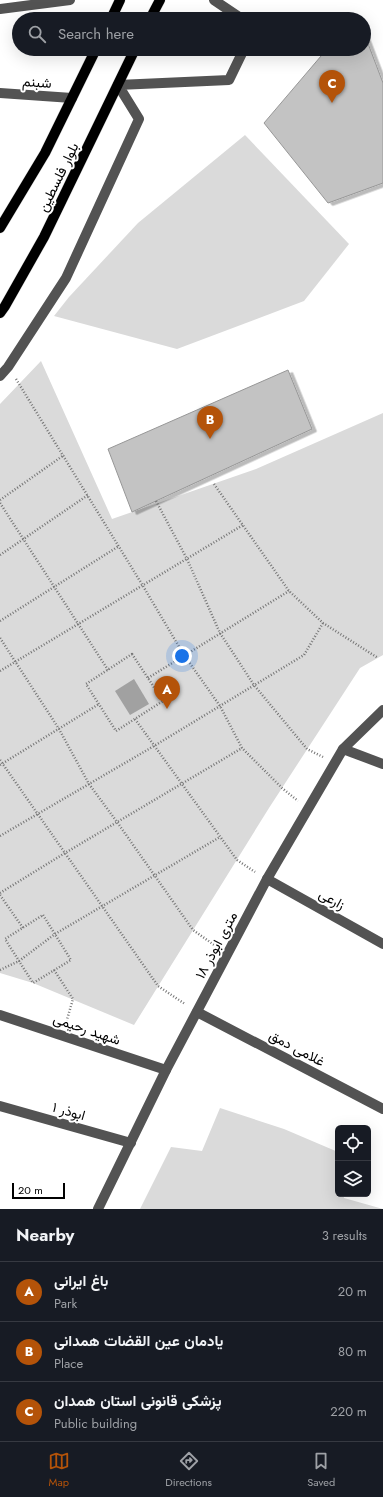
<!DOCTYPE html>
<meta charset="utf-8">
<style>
:root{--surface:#171b24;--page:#242831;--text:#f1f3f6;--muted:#9ea1a6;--line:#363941;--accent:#b45309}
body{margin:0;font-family:Jost,Vazirmatn,sans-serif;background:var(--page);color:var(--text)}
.controls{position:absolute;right:12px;bottom:12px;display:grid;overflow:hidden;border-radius:6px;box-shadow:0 4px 16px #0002}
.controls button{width:36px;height:36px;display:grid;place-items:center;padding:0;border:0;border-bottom:1px solid var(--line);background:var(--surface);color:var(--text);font:20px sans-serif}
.scale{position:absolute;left:12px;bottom:10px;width:53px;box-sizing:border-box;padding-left:4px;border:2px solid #000;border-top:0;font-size:11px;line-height:14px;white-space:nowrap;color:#000;-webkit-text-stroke:3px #fff;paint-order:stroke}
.you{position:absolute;left:182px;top:656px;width:14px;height:14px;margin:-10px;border:3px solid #fff;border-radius:50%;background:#1a73e8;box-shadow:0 0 0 6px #1a73e833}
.badge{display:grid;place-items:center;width:26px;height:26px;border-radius:50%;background:var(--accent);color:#fff;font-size:13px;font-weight:700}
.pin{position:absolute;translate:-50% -33px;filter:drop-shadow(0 1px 2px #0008)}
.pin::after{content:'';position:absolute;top:21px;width:14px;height:12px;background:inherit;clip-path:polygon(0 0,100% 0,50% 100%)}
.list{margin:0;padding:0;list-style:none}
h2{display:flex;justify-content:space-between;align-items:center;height:52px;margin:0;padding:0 16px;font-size:17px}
h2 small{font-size:13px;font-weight:400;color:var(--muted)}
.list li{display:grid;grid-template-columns:26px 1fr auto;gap:12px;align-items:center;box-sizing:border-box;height:60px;padding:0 16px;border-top:1px solid var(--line)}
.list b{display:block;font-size:15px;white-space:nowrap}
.list p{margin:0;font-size:13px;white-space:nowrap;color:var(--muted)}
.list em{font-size:13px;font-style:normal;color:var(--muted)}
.icon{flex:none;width:22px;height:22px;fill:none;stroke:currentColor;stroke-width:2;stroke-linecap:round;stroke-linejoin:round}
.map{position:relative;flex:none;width:383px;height:1209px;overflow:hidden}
.search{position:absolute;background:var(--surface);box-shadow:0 4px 16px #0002;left:12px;right:12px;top:12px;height:44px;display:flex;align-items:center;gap:10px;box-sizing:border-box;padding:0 14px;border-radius:22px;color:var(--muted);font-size:15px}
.sheet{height:232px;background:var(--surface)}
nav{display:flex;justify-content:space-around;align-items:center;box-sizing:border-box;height:56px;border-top:1px solid var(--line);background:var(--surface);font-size:11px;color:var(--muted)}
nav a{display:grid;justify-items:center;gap:2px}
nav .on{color:var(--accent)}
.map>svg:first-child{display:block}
.green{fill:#dadada}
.water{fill:#a1a1a1}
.building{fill:#c3c3c3;stroke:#979797;filter:url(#shadow)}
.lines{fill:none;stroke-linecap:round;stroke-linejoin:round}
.major-casing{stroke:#dbdbdb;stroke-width:11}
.path{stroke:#757575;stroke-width:2.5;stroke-dasharray:1 2;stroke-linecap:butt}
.minor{stroke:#535353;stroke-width:10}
.major{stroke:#000;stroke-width:10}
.labels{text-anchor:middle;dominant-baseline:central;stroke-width:4;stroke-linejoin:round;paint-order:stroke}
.street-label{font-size:14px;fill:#000;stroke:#fff}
</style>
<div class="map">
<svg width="383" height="1209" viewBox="0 0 383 1209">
<defs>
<filter id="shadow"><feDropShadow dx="4.5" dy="2.5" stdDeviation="0" flood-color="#0004"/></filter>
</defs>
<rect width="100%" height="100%" fill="#fff"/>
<!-- green -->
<g class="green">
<polygon points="245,135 349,244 304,301 177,349 54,316 69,297 138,223"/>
<polygon points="41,361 112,519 256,469 383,413 383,655 360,668 269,808 134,1025 33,983 0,973 0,404"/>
<polygon points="220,1108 284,1129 338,1152 338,1194 343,1194 344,1198 383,1209 140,1209 171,1147 202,1151"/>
</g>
<!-- water -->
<polygon class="water" points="134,679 149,704 130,715 115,691"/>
<!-- building -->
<g class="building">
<polygon points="364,33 383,83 383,183 328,203 264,123 327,49 364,49"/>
<polygon points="288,370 312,429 132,512 108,449"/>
</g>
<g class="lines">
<!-- major casing -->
<g class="major-casing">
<g id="major">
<polyline points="111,19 120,0"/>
<polyline points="150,19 160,0"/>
<polyline points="0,228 45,153 96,49"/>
<polyline points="0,313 5,306 44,237 135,49"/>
</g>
</g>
<!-- path -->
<g class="path">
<polyline points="16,379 143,586 184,655 220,706 242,748 282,788 298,801"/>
<polyline points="214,484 289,591 323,623 378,658"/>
<polyline points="0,500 64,455"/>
<polyline points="156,501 187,559 220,633 254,685 307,749 323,757"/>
<polyline points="0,503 108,670"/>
<polyline points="0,555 88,495"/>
<polyline points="0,621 119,546"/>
<polyline points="0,638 59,729 89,784 117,822 193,930 217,947"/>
<polygon points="132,654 163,701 116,731 86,684"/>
<polyline points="0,671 243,525"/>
<polyline points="148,678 289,591"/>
<polyline points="135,719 237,860 255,872"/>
<polyline points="0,760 158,986 185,1004"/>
<polyline points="0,765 99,704"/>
<polyline points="0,836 154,746 304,655 323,623"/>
<polyline points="0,893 65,853 242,748"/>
<polyline points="0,895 23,928"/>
<polygon points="43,915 71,960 33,983 5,939"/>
<polyline points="0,970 19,961 55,934 220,837"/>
<polyline points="54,970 73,999 66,1023"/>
</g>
<!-- minor -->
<g class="minor">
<polyline points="214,0 242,19"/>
<polyline points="0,9 70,0"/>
<polyline points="0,93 72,98"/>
<polyline points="0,376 8,367 66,278 139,119 118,85 229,80 244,49"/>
<polyline points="343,749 383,764"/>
<polyline points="267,879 383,944"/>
<polyline points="197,1012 383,1109"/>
<polyline points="0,1015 166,1070"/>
<polyline points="0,1106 131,1143"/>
<polyline points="98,1209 166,1070 267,879 343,749 383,710"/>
</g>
<!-- major -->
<use href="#major" class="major"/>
</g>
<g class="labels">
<!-- street labels -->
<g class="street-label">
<text transform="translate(37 82) rotate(4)">شبنم</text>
<text transform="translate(58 177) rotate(-64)">بلوار فلسطین</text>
<text transform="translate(332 899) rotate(29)">زارعی</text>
<text transform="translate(216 945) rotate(-62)">۱۸ متری ابوذر</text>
<text transform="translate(87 1029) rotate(19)">شهید رحیمی</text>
<text transform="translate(297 1048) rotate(28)">غلامی دمق</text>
<text transform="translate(69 1111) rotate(16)">ابوذر ۱</text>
</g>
</g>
</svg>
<div class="controls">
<button><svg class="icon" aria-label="locate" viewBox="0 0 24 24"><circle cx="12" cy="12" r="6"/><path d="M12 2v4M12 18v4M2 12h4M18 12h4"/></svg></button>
<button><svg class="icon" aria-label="layers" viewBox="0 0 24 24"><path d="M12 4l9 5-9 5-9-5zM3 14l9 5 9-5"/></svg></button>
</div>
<div class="scale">20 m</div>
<div class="you"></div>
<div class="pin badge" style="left:167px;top:709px">A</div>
<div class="pin badge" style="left:210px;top:439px">B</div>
<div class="pin badge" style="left:332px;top:103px">C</div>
<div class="search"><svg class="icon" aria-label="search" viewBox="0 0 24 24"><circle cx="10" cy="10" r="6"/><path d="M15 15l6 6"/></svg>Search here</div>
</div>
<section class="sheet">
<h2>Nearby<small>3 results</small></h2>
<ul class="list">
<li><span class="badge">A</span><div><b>باغ ایرانی</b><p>Park</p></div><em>20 m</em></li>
<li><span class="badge">B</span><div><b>یادمان عین القضات همدانی</b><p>Place</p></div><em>80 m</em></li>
<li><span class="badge">C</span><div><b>پزشکی قانونی استان همدان</b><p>Public building</p></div><em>220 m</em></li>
</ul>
</section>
<nav>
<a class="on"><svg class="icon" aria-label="map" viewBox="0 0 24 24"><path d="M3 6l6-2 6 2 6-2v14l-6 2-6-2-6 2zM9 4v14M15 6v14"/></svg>Map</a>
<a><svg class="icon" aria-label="directions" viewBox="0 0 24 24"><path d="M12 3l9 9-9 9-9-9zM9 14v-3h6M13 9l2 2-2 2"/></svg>Directions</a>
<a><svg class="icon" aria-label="saved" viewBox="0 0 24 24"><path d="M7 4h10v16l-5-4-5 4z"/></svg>Saved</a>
</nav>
